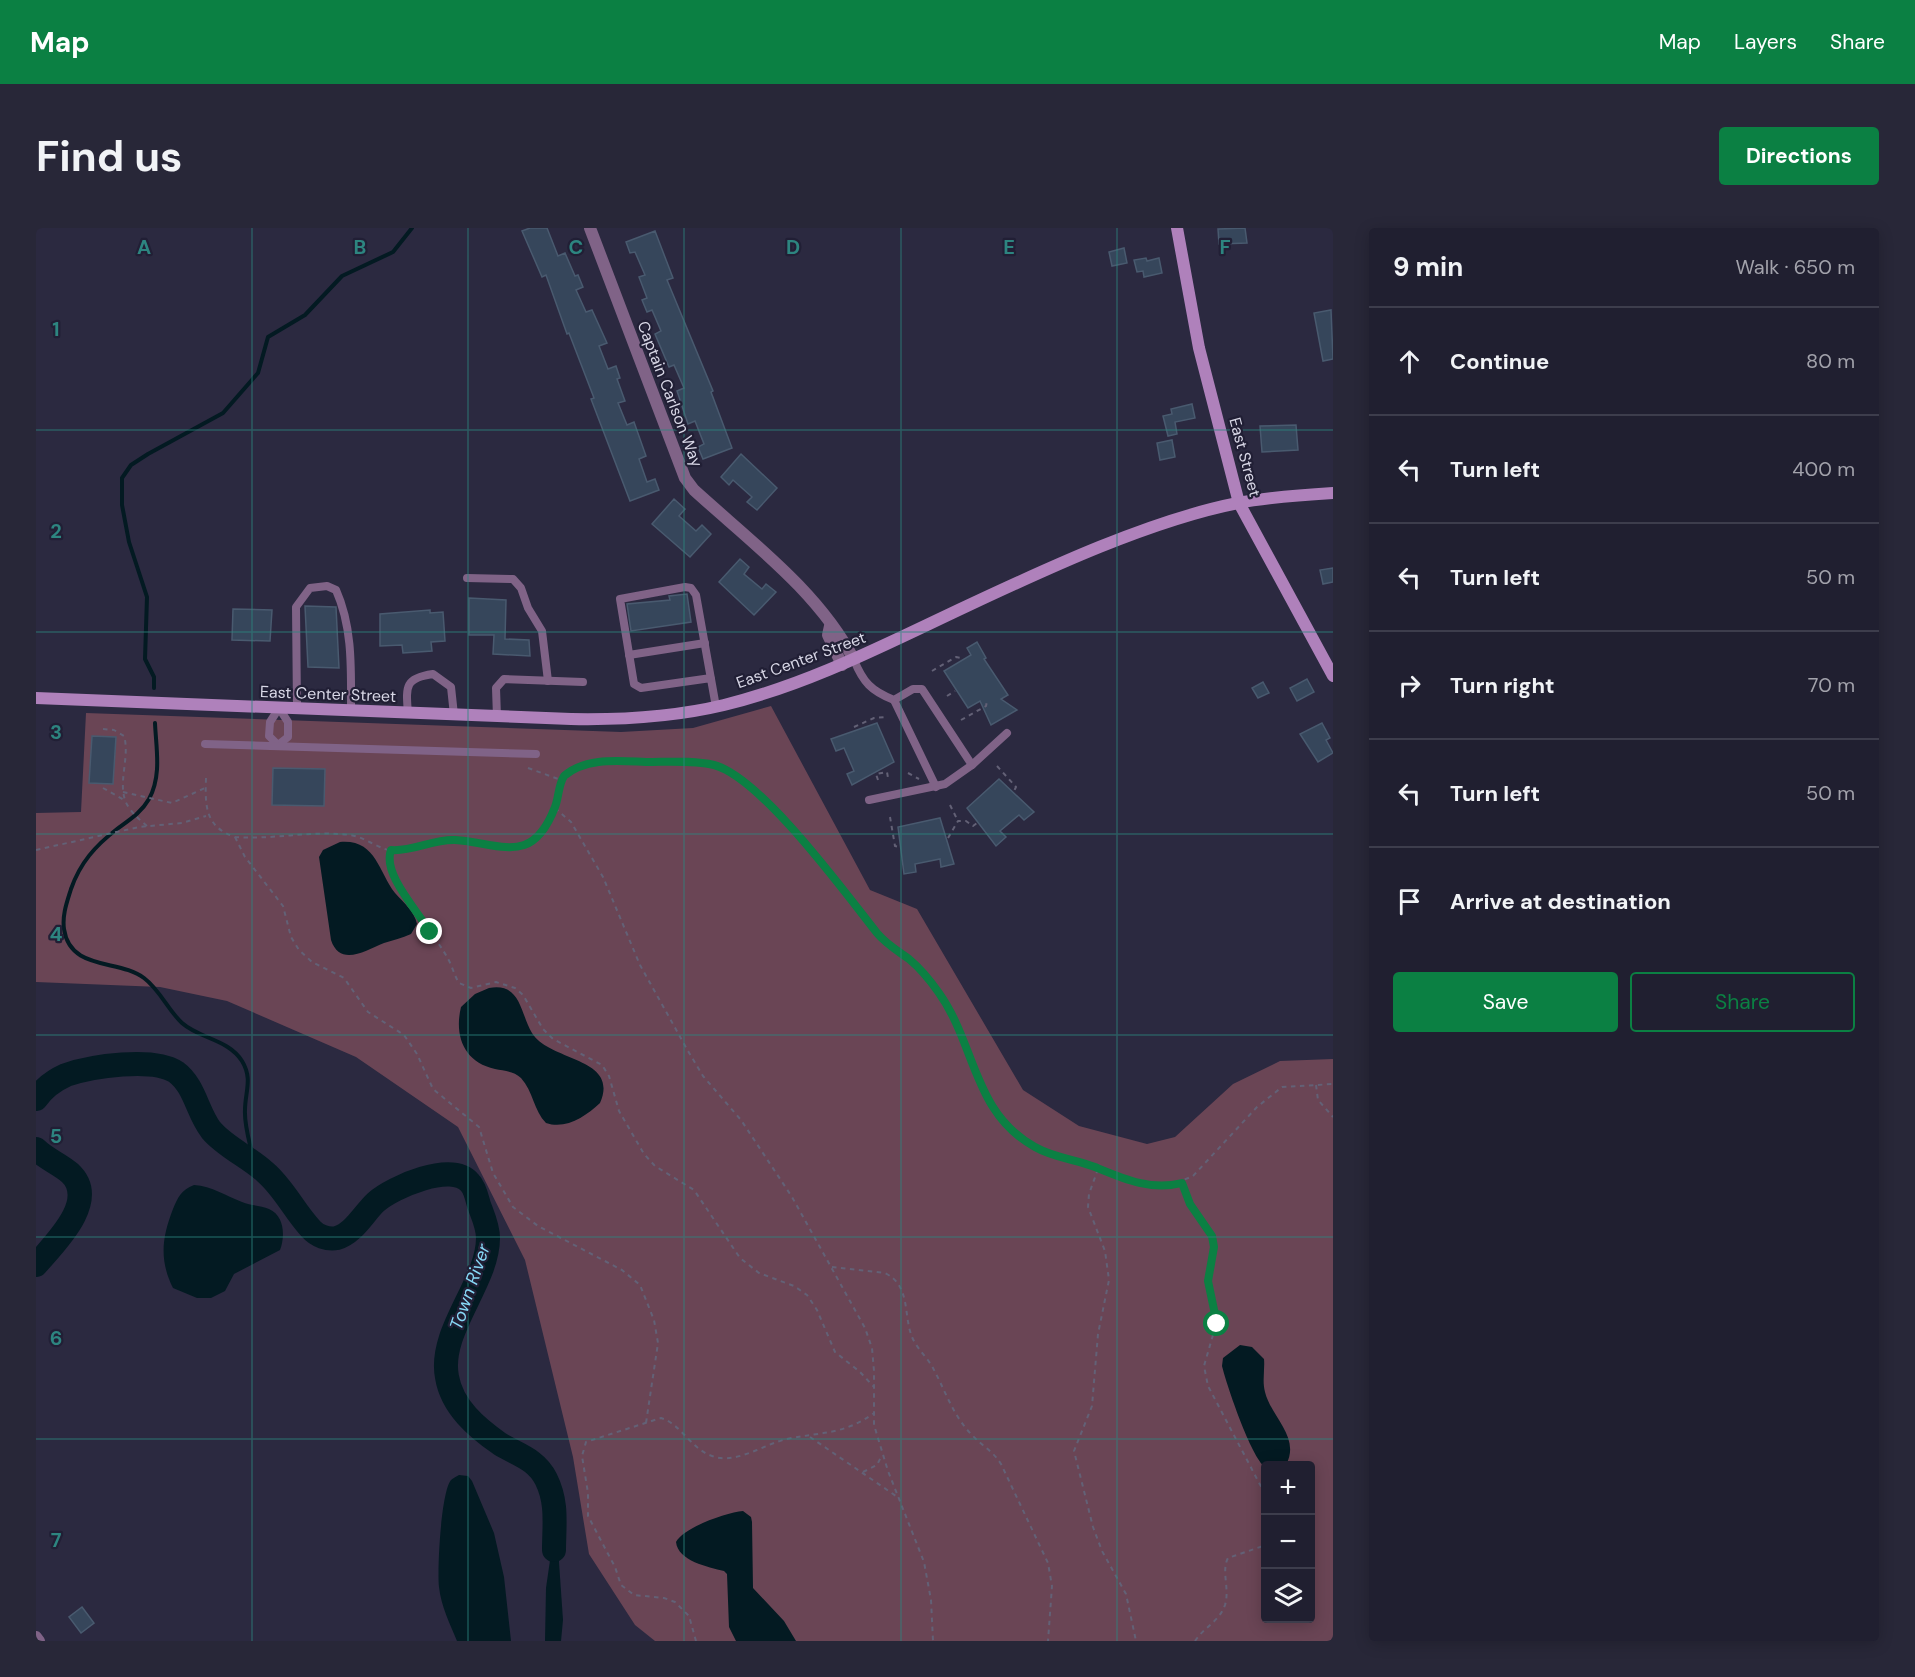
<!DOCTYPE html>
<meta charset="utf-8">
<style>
:root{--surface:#201f30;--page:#282738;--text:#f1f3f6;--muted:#a2a2ab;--line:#3d3d4c;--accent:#0b8043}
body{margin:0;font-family:"DM Sans",sans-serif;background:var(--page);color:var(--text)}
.controls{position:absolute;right:18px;bottom:18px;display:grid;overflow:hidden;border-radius:6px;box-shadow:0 3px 15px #0003}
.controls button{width:54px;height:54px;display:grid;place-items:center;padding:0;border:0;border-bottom:2px solid var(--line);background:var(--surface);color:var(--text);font:30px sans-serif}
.stop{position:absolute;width:18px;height:18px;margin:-14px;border:4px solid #0b8043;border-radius:50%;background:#fff}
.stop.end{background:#0b8043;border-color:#fff;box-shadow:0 2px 6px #0008}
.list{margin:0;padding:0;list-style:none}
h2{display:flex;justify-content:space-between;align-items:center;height:78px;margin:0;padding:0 24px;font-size:26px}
h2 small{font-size:20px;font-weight:400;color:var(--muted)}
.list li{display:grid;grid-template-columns:39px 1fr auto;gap:18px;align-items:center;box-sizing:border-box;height:108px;padding:0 24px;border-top:2px solid var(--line)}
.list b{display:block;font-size:22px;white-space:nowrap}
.list em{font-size:20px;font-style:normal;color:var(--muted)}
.actions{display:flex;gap:12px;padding:18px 24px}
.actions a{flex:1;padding:14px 0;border:2px solid var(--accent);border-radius:6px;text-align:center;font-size:21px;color:var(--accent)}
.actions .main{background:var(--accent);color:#fff}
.icon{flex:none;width:33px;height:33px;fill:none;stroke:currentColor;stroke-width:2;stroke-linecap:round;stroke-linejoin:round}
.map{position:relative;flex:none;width:1297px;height:1413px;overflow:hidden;border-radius:6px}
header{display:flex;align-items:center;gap:36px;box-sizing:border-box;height:84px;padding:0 30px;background:var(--accent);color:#fff}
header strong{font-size:28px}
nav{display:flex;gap:33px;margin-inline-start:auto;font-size:21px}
.intro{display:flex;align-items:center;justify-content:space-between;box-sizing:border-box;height:144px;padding:0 36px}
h1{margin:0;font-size:42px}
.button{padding:15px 27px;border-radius:6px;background:var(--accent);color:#fff;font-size:21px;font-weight:700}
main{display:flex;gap:36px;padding:0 36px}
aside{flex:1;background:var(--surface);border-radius:6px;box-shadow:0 3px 15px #0003}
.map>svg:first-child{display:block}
.green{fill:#6a4555;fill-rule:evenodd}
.water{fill:#031a22}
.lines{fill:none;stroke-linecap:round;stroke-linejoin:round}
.stream{stroke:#031a22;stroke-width:4}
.river{stroke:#031a22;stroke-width:24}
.building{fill:#36465b;stroke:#495a6f;stroke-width:1.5}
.path{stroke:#636176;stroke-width:2;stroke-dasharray:4.5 4.5;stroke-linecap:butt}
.service{stroke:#806387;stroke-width:8}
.minor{stroke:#806387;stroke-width:12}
.secondary{stroke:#af81bb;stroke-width:12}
.route{stroke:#0b8043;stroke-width:8}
.grid{fill:none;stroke:#2d8580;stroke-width:1.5;stroke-opacity:0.55}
.labels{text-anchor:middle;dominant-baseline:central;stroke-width:4.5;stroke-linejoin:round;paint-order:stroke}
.street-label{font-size:16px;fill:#d8d7e6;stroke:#211f35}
.water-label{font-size:18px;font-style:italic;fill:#87d9f7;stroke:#211f35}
.grid-label{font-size:20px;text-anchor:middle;font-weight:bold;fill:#2d8580;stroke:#211f35;stroke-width:4.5;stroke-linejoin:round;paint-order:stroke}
</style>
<header>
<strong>Map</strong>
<nav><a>Map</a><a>Layers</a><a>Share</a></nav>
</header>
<div class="intro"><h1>Find us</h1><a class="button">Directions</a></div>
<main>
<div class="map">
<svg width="1297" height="1413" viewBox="0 0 1297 1413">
<rect width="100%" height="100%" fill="#2b2940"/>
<!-- green -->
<path class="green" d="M 735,478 L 834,662 L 881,681 L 987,862 L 1043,898 L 1111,916 L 1139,909 L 1197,856 L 1244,833 L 1297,831 L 1297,1413 L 619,1413 L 599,1397 L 553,1326 L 537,1229 L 489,1032 L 422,899 L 320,829 L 191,773 L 124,759 L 0,754 L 0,585 L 45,584 L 50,485 L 585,504 L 657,500 ZM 1230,1238 L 1274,1238 L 1274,1390 L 1230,1390 Z"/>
<!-- water -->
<g class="water">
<path d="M 304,614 C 340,611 342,643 359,665 C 368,675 378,683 381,696 L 375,706 C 366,710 357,712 348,715 C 329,723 304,739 295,712 L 283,629 L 287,622 Z"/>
<path d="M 453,760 C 485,754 484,785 496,805 C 514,834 584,829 564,875 C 550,888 530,902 510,895 C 498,883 497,863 485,850 C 478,843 468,843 459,841 C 428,834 418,808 425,779 L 439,766 Z"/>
<path d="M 158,957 C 176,958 190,968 206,974 C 215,978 225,977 233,981 C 249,988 249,1009 244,1022 L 198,1046 L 189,1063 L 175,1070 L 161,1070 L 137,1060 C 123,1032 126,1009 137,981 C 142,969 145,962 158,957 Z"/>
<path d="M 1204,1117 L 1216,1119 L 1228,1131 C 1229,1142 1226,1153 1229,1164 C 1235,1189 1265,1209 1250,1237 L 1229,1239 C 1215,1229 1191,1158 1186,1138 L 1187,1130 Z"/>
<path d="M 423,1247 L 432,1248 L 436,1253 L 458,1305 L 468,1349 L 475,1413 L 421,1413 C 414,1396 405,1378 403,1359 C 401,1342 405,1264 415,1252 C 417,1250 420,1249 423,1247 Z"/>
<path d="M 707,1283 L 715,1289 L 716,1294 L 717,1360 L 748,1393 L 760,1413 L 700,1413 L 693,1399 L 691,1346 L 688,1343 C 672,1339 642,1333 640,1314 C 647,1300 691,1284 707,1283 Z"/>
<polygon points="520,1291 527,1392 525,1413 509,1413 510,1360"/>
</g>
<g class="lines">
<!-- stream -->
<g class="stream">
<polyline points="118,460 118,449 109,431 111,369 93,314 86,277 86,250 95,237 112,226 187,185 222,145 232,109 269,87 306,48 357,24 376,0"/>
<path d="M 119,495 C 120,520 126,547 113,571 C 105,585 93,592 81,601 C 59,618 44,635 35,661 C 31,674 26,687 28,701 C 34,743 83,731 108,750 C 124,762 132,782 146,795 C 164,811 192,811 206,833 C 217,851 209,864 209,882 C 208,899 215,918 218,935"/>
</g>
<!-- river -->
<g class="river">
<path d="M 0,871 C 7,861 19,852 30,847 C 56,838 117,829 140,844 C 159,858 161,884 175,902 C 189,919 213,929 229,944 C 248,960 258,983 275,1001 C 281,1008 292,1012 301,1010 C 318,1005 328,985 340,974 C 357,959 416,933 434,955 C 439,960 441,970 443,977 C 447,988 452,998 452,1010 C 452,1055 402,1103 411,1149 C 416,1179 441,1200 464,1216 C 482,1227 500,1231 510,1251 C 522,1275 518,1297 518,1322"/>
<path d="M 0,921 C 10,931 24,936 34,945 C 64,973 17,1017 0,1037"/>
</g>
</g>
<!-- building -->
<g class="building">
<polygon points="494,0 511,0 522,28 529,25 539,48 542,47 547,59 540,62 550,84 556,82 571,115 563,118 572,141 580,138 584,150 581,151 589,173 582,175 591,197 598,194 610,228 603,231 611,254 619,251 623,262 594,273 555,171 558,170 533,105 531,106 510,47 506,49 486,3"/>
<polygon points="1209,0 1211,15 1183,16 1182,1"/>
<polygon points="619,3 637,50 631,52 677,163 675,164 696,220 667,231 662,219 668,216 659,193 652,196 641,163 648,160 638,137 633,139 619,106 625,103 616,82 611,84 606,72 611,70 603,49 609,47 599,24 594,25 590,14"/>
<polygon points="1088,20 1091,35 1076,38 1073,24"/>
<polygon points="1110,30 1111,33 1123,30 1126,45 1108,49 1107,43 1101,44 1098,32"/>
<polygon points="1295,82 1297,131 1287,133 1278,85"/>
<polygon points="1156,176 1159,190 1139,194 1141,206 1132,208 1127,188 1136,186 1135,181"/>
<polygon points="1260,197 1262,222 1226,224 1224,198"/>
<polygon points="1136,212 1139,229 1124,232 1121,215"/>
<polygon points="705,226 741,260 721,282 711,274 716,269 697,252 693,257 685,249"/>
<polygon points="638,271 649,281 643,288 660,303 666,297 675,306 654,329 616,296"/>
<polygon points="704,331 713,339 708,346 726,361 730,356 740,364 718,387 683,354"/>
<polygon points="1297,340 1297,354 1287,356 1284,342"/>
<polygon points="651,366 655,394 595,403 591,376 634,372 633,368"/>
<polygon points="433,370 470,372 469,411 493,412 494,428 457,426 458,407 433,407"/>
<polygon points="269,378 300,379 303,440 272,439"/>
<polygon points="197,381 236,382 234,413 196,412"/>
<polygon points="394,382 394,385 407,384 409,413 395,414 396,423 367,425 366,417 344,418 344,386"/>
<polygon points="941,414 950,430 948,431 972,467 965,471 981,482 955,497 944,473 932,480 908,443 935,427 931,420"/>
<polygon points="1271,451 1278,464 1261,473 1254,460"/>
<polygon points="1227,454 1233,465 1222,470 1216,460"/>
<polygon points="841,495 858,534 816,557 811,546 818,543 808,520 800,523 795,511"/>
<polygon points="1286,495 1294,510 1290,512 1297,525 1282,534 1264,506"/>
<polygon points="56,508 80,509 77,556 53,555"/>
<polygon points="237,540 289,541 288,578 236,577"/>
<polygon points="963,551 998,584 988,592 983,587 964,603 970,609 960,618 931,580"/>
<polygon points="904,590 918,636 905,639 904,631 879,636 880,644 868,646 862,599"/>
<polygon points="46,1379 58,1395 45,1405 33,1389"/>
</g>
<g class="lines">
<!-- path -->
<g class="path">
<polyline points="896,443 920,429 925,430"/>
<polyline points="911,468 919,463"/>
<polyline points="925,492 950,478 951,473"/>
<polyline points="818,499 838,490 849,489"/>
<path d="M 67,501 L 78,502 L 88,508 C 95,531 78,561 94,581 C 99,588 105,593 111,598"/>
<polyline points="961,538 980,559 978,563"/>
<polyline points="492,540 525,552"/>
<polyline points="872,545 883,551"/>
<path d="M 170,550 C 169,578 169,599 199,609 C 237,612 276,602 314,607 C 330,609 346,624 361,623 C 381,621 399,611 420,613 C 443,614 470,627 492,615 C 513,603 520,573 525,552 L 531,545 L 552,535 L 587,533 L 678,537 L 708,553 L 763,609 L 833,692 L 841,705 L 884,741 L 916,785 L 958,884 L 974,902 L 1008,924 L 1043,933 L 1103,955 L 1133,958 L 1157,948 L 1221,879 L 1246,859 L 1297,856"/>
<polyline points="842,552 840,546 851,544 852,550"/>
<polyline points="67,560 88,572"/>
<polyline points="87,564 136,575 169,560"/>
<polyline points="914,577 922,593"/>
<polyline points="519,580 535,594 567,649 604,737 652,823 667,848 705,892 756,969 829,1100 836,1120 838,1143 838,1197 852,1243 888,1334 895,1372 897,1413"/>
<polyline points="854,589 859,618 863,619"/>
<polyline points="199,609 209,629 247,678 255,709 263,722 276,734 308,750 332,784 368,807 381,826 397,861 443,899 457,945 477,979 502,998 586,1042 604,1057 618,1092 622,1115 610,1195"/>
<polyline points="912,610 922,593 930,593 937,598 941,595"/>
<polyline points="0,622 103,599 146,595 170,588"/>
<path d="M 355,622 C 346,648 398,705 411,729 C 416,737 418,747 423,755 L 435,760 L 460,754 L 479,760 L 487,767 L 507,801 L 517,811 L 566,837 L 573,848 L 583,883 L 608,926 L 619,938 L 658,962 L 704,1030 L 723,1045 L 758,1058 L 771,1067 L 781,1082 L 799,1124 L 824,1144 L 838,1159"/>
<polyline points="1280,857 1282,872 1297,889"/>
<polyline points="1062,941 1053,966 1052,979 1069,1023 1073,1052 1062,1106 1056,1178 1038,1223 1057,1299 1066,1323 1090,1366 1100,1413"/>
<polyline points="1146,955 1154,976 1172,1001 1177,1015 1172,1053 1181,1093 1168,1138 1172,1158 1230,1268"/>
<path d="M 796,1039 L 849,1045 C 875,1058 867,1086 876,1109 C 881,1121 891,1129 897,1140 C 909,1162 917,1188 936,1207 C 946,1218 957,1223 965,1236 L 1012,1335 L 1016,1358 L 1012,1413"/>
<polyline points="774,1209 860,1268"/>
<polyline points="827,1244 841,1237 846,1227"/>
<path d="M 660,1413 L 653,1388 L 639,1374 L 628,1370 L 598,1367 L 585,1357 L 579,1339 L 552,1288 L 552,1265 L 546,1228 L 550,1214 L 625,1190 C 645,1196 655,1221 676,1228 C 700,1237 728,1216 751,1211 C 784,1204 808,1207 838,1185"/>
<path d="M 1159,1413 C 1168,1399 1183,1394 1189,1377 C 1194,1361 1185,1343 1192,1330 L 1230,1317"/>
</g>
<!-- service -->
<g class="service">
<polyline points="431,350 477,351 485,360 492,380 506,403 512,453"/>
<polyline points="593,427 669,415"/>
<path d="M 818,432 C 827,454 835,463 858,472 L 877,461 L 886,461 L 936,537 L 909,556 L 833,572"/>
<polyline points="675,450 605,460 598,456 584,371 649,359 655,360 660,367 680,479"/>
<polyline points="858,472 900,559"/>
<polygon points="243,480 252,494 252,509 242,517 233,508 234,494"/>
<path d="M 261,481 L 260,379 L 274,360 L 291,358 L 300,362 C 317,400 315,442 315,483"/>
<path d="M 372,486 C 370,459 368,450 397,446 L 415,459 L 418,487"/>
<polyline points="461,489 460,460 468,451 547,454"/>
<polyline points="169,516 500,526"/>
<polyline points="936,537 971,505"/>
</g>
<!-- minor -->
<g class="minor">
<path d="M 554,0 L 649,250 L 658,262 C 715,314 783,364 818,432"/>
<polyline points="794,398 792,407 806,437"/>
<polyline points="0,1409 3,1413"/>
</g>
<!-- secondary -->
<g class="secondary">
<polyline points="1141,0 1163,120 1203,275 1297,448"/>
<path d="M 0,470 L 535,491 C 587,492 638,489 688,477 C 774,456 852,415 931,378 C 1012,340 1115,292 1202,275 C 1233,269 1265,267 1297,265"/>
</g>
</g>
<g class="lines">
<!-- route -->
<path class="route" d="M 394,704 C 382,683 346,646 355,622 C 376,624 397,611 419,612 C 465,615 496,639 519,579 C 523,569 522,558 528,548 C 550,529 583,533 610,534 C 632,534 657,532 678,537 C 725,549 810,666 841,705 C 850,716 862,723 873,731 C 885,741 894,752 903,765 C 940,817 937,885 999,919 C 1018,930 1039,931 1059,939 C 1088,951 1115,963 1146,955 L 1154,976 L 1176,1008 L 1178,1019 L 1172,1053 L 1181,1096"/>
</g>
<!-- grid -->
<path class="grid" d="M 216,0 L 216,1413M 432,0 L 432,1413M 648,0 L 648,1413M 865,0 L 865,1413M 1081,0 L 1081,1413M 0,202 L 1297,202M 0,404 L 1297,404M 0,606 L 1297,606M 0,807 L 1297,807M 0,1009 L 1297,1009M 0,1211 L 1297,1211"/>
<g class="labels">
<!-- street labels -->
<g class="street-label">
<text transform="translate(634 166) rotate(69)">Captain Carlson Way</text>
<text transform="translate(1209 229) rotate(75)">East Street</text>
<text transform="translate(765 432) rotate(-20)">East Center Street</text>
<text transform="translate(292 466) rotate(2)">East Center Street</text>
</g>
<!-- water labels -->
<g class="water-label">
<text transform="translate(434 1059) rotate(-71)">Town River</text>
</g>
</g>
<g class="grid-label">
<text x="108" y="26">A</text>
<text x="324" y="26">B</text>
<text x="540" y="26">C</text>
<text x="757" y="26">D</text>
<text x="973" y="26">E</text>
<text x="1189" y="26">F</text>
<text x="20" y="108">1</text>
<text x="20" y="310">2</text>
<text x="20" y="511">3</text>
<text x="20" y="713">4</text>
<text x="20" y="915">5</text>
<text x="20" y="1117">6</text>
<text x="20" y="1319">7</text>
</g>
</svg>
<div class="controls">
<button>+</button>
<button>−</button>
<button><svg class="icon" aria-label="layers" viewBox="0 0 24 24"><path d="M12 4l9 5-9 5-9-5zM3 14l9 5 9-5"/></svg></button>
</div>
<div class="stop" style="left:1181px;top:1096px"></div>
<div class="stop end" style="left:394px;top:704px"></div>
</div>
<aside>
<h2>9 min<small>Walk · 650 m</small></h2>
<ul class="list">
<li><svg class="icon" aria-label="ahead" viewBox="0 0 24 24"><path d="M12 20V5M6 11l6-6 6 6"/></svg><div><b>Continue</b></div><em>80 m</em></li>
<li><svg class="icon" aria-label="left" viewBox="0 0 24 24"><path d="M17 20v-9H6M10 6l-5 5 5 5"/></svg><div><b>Turn left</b></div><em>400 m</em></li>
<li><svg class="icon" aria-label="left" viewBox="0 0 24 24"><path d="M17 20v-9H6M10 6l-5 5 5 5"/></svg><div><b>Turn left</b></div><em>50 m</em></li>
<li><svg class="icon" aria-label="right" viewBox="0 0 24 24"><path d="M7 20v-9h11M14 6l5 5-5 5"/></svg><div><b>Turn right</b></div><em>70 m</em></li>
<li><svg class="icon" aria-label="left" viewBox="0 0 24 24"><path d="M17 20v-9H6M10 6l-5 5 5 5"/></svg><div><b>Turn left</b></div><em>50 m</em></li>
<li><svg class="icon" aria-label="arrive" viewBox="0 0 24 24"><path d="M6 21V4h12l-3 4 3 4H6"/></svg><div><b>Arrive at destination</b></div></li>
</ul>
<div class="actions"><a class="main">Save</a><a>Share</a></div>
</aside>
</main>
